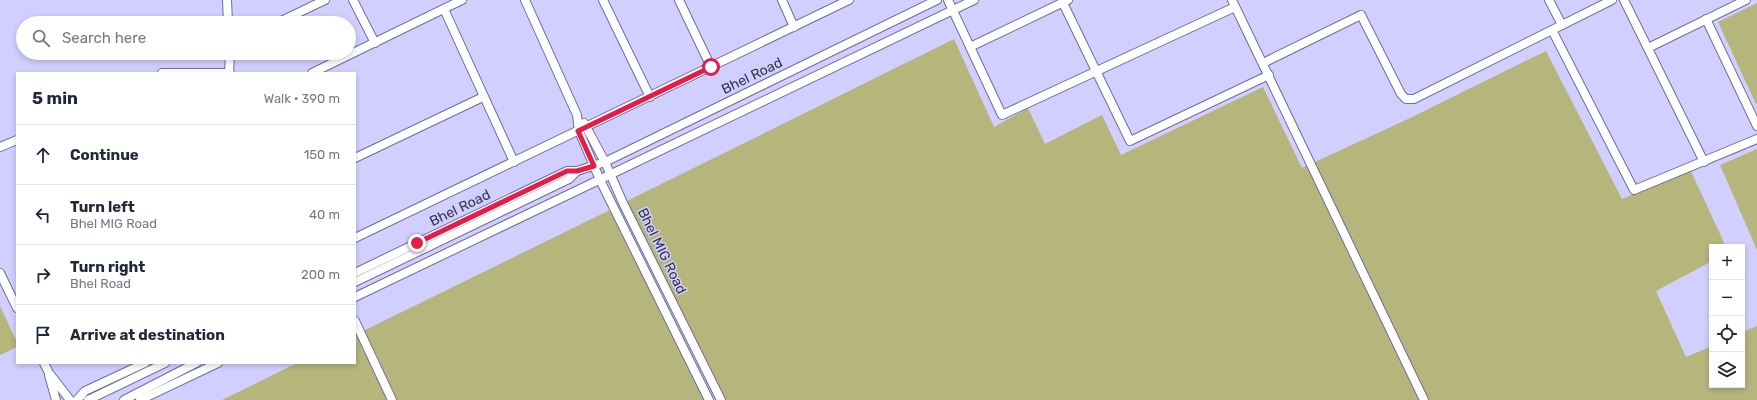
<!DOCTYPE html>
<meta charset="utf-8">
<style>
:root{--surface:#fff;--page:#f2f2f3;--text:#1f2937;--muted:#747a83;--line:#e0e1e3}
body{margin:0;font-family:Rubik,sans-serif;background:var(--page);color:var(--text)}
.controls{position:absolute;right:12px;bottom:12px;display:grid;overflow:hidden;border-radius:0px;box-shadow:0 2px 6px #0003}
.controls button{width:36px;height:36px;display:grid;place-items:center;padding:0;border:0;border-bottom:1px solid var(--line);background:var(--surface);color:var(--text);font:20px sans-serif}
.stop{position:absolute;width:12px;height:12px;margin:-9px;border:3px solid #e11d48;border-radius:50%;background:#fff}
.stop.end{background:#e11d48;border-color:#fff;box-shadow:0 1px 4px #0008}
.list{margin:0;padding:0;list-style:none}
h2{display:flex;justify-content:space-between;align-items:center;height:52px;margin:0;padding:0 16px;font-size:17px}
h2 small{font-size:13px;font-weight:400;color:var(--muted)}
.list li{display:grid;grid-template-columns:26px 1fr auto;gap:12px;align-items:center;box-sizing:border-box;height:60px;padding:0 16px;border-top:1px solid var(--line)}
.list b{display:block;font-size:15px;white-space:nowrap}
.list p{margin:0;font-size:13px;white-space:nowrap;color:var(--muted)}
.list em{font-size:13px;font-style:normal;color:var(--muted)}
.icon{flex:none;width:22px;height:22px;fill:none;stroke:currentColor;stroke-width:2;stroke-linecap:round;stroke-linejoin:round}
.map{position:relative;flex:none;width:1757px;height:400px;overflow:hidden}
.search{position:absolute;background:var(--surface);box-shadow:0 2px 6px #0003;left:16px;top:16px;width:340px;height:44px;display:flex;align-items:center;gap:10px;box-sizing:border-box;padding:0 14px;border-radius:22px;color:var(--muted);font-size:15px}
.panel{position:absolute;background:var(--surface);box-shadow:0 2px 6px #0003;left:16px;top:72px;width:340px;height:292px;border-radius:0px}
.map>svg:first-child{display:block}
.green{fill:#b5b57c}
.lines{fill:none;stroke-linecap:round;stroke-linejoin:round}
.minor-casing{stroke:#706b9f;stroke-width:10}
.minor{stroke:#fff;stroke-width:8}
.route{stroke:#e11d48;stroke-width:5}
.labels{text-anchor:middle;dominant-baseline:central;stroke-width:3;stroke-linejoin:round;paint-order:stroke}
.street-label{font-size:14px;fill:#36344b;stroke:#d1cffd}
</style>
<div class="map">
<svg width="1757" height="400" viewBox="0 0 1757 400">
<rect width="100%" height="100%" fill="#d1cffd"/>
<!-- green -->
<g class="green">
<polygon points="1757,3 1757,103 1756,104 1718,22"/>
<polygon points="954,39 994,127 1028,108 1045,144 1102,115 1121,155 1263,87 1302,168 1408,119 1546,51 1622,199 1690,169 1726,247 1712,247 1712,261 1656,291 1686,357 1712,346 1712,385 1742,385 1742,332 1757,326 1757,400 721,400 623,203"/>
<polygon points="1757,149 1757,250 1720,165"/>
<polygon points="612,209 705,400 222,400 297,363 355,363 355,335"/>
<polygon points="0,306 17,342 17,347 0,355"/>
</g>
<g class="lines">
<!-- minor casing -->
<g class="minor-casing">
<g id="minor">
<polyline points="227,0 228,23"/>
<polyline points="353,0 375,43"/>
<polyline points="525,0 577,115 579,131 600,180 709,400"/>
<polyline points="603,0 650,97"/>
<polyline points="679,0 711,67"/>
<polyline points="782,0 794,27"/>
<polyline points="948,0 1002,115 1235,7"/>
<polyline points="1232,0 1424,400"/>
<polyline points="1549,0 1562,25"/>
<polyline points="1624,0 1704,162"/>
<polyline points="1063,3 1130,141 1269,75"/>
<polyline points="444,9 514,162"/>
<polyline points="1706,19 1757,126"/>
<polyline points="277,23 325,0"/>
<polyline points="1552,30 1634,190 1757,139"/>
<polyline points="970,47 1068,0"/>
<polyline points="1648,48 1746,0"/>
<polyline points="1263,63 1361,15 1401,94 1406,99 1414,99 1612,0"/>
<polyline points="162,73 230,73"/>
<polyline points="229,73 230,53"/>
<polyline points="312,73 462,0"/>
<polyline points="584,123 605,162 623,203 721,400"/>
<polyline points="0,147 17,140"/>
<polyline points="355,158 483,97"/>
<polyline points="355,238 849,0"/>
<polyline points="0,273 17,308"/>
<polyline points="355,273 567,171 577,171 605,162 937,0"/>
<polyline points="355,282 569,179 577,171"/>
<polyline points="355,297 974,0"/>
<polyline points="355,321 392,400"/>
<polyline points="44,363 49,373 70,400"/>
<polyline points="49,375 56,400"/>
<polyline points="77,400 85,391 145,363"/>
<polyline points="88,400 165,363"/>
<polyline points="124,400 196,363"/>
<polyline points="140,400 218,363"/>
</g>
</g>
<!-- minor -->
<use href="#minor" class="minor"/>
</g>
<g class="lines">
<!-- route -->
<polyline class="route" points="417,243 567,171 577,171 594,166 578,131 711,67"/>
</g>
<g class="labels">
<!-- street labels -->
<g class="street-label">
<text transform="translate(752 76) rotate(-26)">Bhel Road</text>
<text transform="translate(460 208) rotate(-26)">Bhel Road</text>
<text transform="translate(662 251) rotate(64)">Bhel MIG Road</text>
</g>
</g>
</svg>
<div class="controls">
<button>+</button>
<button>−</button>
<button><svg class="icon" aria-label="locate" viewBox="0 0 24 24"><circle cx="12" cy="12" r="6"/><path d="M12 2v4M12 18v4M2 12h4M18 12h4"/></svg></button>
<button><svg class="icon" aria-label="layers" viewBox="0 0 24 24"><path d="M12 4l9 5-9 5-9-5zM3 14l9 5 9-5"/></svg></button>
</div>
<div class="stop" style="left:711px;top:67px"></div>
<div class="stop end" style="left:417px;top:243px"></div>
<div class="search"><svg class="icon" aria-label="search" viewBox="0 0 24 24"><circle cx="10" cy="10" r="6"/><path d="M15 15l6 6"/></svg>Search here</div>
<section class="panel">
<h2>5 min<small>Walk · 390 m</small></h2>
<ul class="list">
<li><svg class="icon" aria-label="ahead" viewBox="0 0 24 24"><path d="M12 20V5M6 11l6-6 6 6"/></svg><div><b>Continue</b></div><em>150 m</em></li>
<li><svg class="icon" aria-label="left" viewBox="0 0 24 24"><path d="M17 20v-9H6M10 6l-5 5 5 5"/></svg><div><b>Turn left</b><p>Bhel MIG Road</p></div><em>40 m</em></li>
<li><svg class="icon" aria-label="right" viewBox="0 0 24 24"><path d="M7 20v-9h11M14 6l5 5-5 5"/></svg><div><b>Turn right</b><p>Bhel Road</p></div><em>200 m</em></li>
<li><svg class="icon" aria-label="arrive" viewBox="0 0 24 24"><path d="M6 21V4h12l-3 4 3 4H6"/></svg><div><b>Arrive at destination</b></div></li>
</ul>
</section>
</div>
